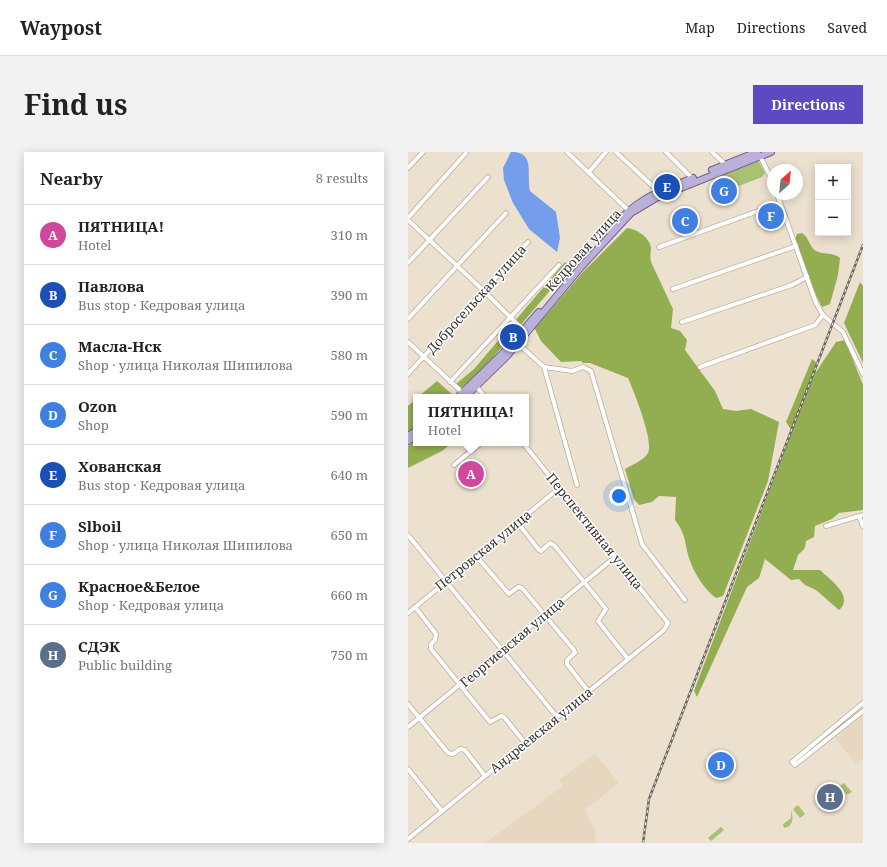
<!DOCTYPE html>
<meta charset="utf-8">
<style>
:root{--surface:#fff;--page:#f2f2f2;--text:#222;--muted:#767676;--line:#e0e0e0;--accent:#5d49c1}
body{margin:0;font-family:"Noto Serif",serif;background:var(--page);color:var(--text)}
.controls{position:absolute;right:12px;top:12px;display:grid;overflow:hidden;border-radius:0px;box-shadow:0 2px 10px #0003}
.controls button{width:36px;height:36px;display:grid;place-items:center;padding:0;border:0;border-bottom:1px solid var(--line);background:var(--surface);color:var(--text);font:20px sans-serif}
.compass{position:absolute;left:359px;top:12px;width:36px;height:36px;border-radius:50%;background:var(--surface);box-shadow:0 2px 10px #0003;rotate:27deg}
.you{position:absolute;left:211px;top:344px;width:14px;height:14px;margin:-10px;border:3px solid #fff;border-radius:50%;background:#1a73e8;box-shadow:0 0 0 6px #1a73e833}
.badge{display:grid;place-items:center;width:26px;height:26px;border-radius:50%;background:var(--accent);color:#fff;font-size:13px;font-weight:700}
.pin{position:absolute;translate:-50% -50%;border:2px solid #fff;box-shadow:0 1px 4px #0006}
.popup{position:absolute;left:5px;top:242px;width:116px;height:52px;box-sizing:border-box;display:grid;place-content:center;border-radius:0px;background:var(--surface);filter:drop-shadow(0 1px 3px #0005);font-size:13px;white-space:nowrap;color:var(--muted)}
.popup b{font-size:15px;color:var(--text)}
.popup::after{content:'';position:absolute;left:50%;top:100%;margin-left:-8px;border:8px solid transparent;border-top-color:var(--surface)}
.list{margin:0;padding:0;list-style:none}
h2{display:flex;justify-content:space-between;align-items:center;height:52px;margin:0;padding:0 16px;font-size:17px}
h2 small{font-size:13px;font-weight:400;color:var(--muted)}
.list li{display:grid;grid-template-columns:26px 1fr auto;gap:12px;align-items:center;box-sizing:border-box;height:60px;padding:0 16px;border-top:1px solid var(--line)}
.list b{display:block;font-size:15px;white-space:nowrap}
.list p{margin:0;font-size:13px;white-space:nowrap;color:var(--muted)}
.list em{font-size:13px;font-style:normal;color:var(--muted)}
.map{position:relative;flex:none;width:455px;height:691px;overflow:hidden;border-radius:0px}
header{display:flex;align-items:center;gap:24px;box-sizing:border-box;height:56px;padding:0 20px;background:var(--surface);border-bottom:1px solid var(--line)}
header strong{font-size:19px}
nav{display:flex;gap:22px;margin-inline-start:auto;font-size:14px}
.intro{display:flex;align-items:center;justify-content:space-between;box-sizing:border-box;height:96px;padding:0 24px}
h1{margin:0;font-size:28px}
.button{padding:10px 18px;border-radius:0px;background:var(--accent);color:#fff;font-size:14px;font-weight:700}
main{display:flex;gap:24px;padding:0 24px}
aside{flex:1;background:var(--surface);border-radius:0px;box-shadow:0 2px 10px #0003}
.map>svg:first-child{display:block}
.built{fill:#e8d7bf}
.green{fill:#a9c172}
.forest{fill:#93ae51}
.water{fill:#749deb}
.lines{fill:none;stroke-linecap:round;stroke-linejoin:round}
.minor-casing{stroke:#b8ac9b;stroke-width:5.5}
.primary-casing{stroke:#6f628c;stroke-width:8}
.minor{stroke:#fff;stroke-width:4}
.primary{stroke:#bab0d9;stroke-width:6}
.rail-casing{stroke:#6e675d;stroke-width:2.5}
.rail{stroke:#fff;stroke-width:1;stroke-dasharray:3;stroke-linecap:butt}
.labels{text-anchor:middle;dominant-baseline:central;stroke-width:3;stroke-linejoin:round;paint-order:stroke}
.street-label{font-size:13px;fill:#38332c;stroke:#fff}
</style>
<header>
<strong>Waypost</strong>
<nav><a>Map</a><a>Directions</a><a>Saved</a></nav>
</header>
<div class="intro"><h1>Find us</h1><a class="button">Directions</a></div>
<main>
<aside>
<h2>Nearby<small>8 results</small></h2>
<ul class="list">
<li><span class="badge" style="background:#d1479c">A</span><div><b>ПЯТНИЦА!</b><p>Hotel</p></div><em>310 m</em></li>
<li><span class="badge" style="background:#1a4fb4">B</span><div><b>Павлова</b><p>Bus stop · Кедровая улица</p></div><em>390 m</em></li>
<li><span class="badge" style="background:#3f7fe0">C</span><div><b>Масла-Нск</b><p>Shop · улица Николая Шипилова</p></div><em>580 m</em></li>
<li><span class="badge" style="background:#3f7fe0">D</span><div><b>Ozon</b><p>Shop</p></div><em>590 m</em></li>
<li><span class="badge" style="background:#1a4fb4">E</span><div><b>Хованская</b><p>Bus stop · Кедровая улица</p></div><em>640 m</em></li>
<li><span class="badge" style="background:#3f7fe0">F</span><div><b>Slboil</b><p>Shop · улица Николая Шипилова</p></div><em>650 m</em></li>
<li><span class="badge" style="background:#3f7fe0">G</span><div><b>Красное&amp;Белое</b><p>Shop · Кедровая улица</p></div><em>660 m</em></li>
<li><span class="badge" style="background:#5c6f8a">H</span><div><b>СДЭК</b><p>Public building</p></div><em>750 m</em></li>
</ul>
</aside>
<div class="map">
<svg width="455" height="691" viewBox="0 0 455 691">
<rect width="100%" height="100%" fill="#ece0cf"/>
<!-- built -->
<g class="built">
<polygon points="455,563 455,606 448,612 427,586"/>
<polygon points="187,602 211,631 177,658 187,678 187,691 77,691 155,634 151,628"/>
</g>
<!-- green -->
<g class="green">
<polygon points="349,9 352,11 357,21 354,25 331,34 316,24 315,22"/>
<polygon points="436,631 444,640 439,643 432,634"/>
<polygon points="390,653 397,662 392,666 385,657"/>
<path d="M 383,659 C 386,666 385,675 376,676 L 375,672 L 383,666 Z"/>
<polygon points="313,675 316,678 303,689 300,686"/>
</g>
<!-- forest -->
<g class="forest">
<path d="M 219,76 C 228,77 242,85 243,96 C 243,102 241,105 244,112 L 265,157 L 263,176 L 272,179 L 279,188 L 277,198 L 307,239 L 315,257 L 328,259 L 343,257 L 371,270 L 360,329 L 315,444 L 308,446 C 298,439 287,423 283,411 C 276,394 280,385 267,368 L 268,345 L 251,344 L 244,350 L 231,353 L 226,347 L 217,317 C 224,313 236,308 240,301 C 246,289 226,240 220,226 L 182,211 L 175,211 L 173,209 L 153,210 L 133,189 L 126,175 L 140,161 L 174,121 Z"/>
<path d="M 394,81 C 401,85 401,95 408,99 C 415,103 425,100 432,106 L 430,123 L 422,152 L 414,155 L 406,139 L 387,87 L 389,82 Z"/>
<polygon points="157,110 162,115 71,222 53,236 48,232 66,217"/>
<polygon points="452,130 455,134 455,211 436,171"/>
<path d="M 437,188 L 455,233 L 455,358 L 431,361 L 424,367 L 407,374 L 406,385 L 398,389 L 397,396 L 390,403 L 385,418 L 412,418 C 421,427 447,444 431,458 L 408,438 L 397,433 L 391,427 L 383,428 L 357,407 L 351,426 L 339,435 L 289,545 L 286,539 L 384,279 L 378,270 L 404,207 L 408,210 L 408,220 L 428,190 Z"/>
<polygon points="29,229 47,245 10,245"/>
<polygon points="8,247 8,276 0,281 0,254"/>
<polygon points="8,289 8,291 44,291 34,299 0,316 0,294"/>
</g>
<!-- water -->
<path class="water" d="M 103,0 C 128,0 118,21 122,39 L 148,60 L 152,86 L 149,100 L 121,77 L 105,51 L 96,28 L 95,16 Z"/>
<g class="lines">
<!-- minor casing -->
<g class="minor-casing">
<g id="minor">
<polyline points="159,0 220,58"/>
<polyline points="208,0 251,40"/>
<polyline points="258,0 284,26"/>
<polyline points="304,0 318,13"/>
<polyline points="352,4 365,30"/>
<polyline points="0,16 15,0"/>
<polyline points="181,20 198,0"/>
<polyline points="369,42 408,151 415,163 435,180 455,222"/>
<polyline points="0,66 58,1"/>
<polyline points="0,68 76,139 117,180"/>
<polyline points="251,95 372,51"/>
<polyline points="0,111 80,25"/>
<polyline points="265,137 388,94"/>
<polyline points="0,167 98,61"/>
<polyline points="274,170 384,133 399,125"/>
<polyline points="0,190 55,241"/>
<polyline points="108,190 136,215 169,333"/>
<polyline points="136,215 164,219 175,215 183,219 234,392 277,448"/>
<polyline points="292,215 407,173 415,163"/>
<polyline points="0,222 120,90"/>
<polyline points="42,230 151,113"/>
<polyline points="67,233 77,245"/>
<polyline points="46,313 73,291"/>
<polyline points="451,364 455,374"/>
<polyline points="109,370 131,398 133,399 142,391 146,393 198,457 190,469 220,507"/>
<polyline points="418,374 455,363"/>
<polyline points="0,383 149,565"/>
<polyline points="68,404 101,442 110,435 114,436 166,498 167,501 159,508 159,512 180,539"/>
<polyline points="7,455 28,482 27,488 23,492 23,497 82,570 93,564 96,565 117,591"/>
<polyline points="0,461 151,336"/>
<polyline points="455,551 384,610 387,613 455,559"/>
<polyline points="0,552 40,601 45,602 52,597 57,598 77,624"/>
<polyline points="0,575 207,405"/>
<polyline points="0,617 34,659"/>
<polyline points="0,687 256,478 260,471 115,291"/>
</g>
</g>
<!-- primary casing -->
<g class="primary-casing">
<g id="primary">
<polyline points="304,18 349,0"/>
<path d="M 201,79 C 228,47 247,41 285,26"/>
<polyline points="50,245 96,200 131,160"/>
<polyline points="57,245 99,204 173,115 223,61 248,46 363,0"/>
<polyline points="0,284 8,279"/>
<polyline points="0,289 8,284"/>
</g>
</g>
<!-- minor -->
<use href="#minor" class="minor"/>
<!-- primary -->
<use href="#primary" class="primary"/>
<!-- rail casing -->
<g class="rail-casing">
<polyline id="rail" points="235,691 241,647 455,93"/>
</g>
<!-- rail -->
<use href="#rail" class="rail"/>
</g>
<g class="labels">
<!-- street labels -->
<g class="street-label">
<text transform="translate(175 98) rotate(-48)">Кедровая улица</text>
<text transform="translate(68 147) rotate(-48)">Добросельская улица</text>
<text transform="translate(187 379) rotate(51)">Перспективная улица</text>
<text transform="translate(75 398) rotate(-39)">Петровская улица</text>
<text transform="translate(104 490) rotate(-40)">Георгиевская улица</text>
<text transform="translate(133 578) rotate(-39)">Андреевская улица</text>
</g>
</g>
</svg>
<div class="controls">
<button>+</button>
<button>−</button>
</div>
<svg class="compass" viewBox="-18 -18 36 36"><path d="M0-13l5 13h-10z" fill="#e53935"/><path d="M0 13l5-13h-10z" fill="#767676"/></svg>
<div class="you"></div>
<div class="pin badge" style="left:63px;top:322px;background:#d1479c">A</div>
<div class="popup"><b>ПЯТНИЦА!</b>Hotel</div>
<div class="pin badge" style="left:105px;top:185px;background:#1a4fb4">B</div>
<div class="pin badge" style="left:277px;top:69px;background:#3f7fe0">C</div>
<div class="pin badge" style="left:313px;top:613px;background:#3f7fe0">D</div>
<div class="pin badge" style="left:259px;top:35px;background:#1a4fb4">E</div>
<div class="pin badge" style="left:363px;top:64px;background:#3f7fe0">F</div>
<div class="pin badge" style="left:316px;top:39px;background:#3f7fe0">G</div>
<div class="pin badge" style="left:422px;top:645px;background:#5c6f8a">H</div>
</div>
</main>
